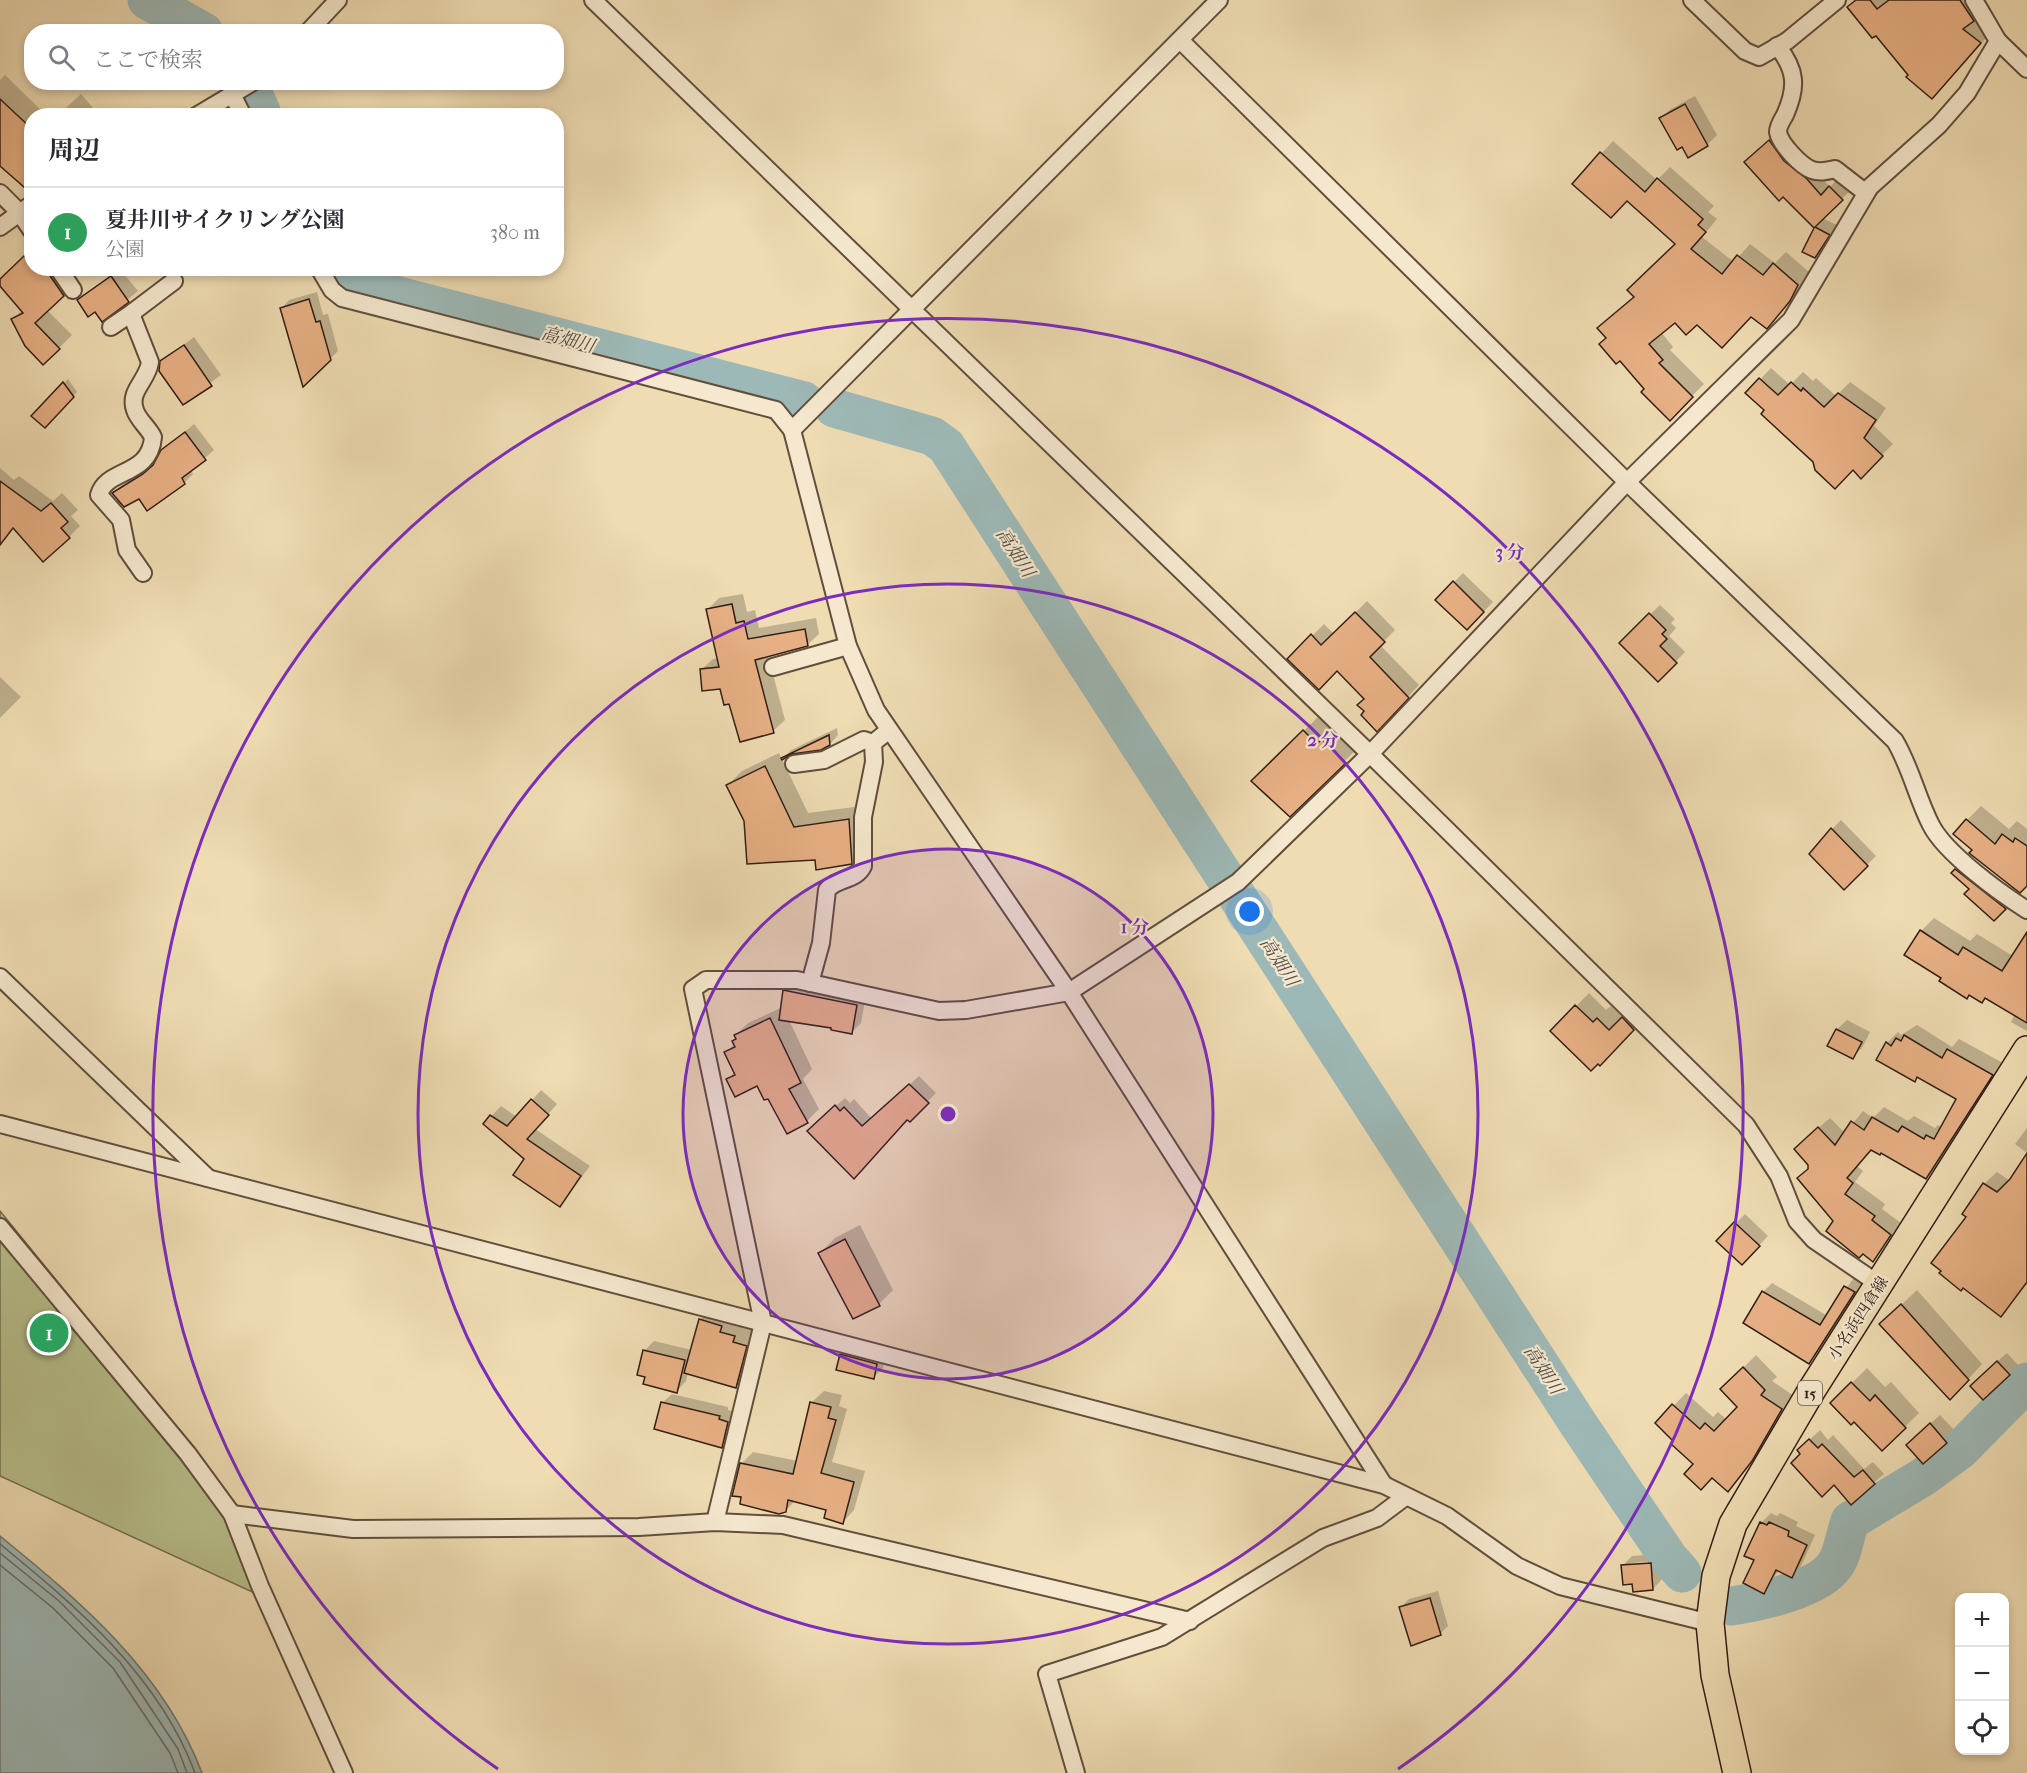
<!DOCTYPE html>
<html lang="ja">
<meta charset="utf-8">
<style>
:root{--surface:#fff;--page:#f2f2f3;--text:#2b2b33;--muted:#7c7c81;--line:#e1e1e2;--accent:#b45309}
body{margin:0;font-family:"IM FELL French Canon","Noto Serif JP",serif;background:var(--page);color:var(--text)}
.controls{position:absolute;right:18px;bottom:18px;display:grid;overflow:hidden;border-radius:12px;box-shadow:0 3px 9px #0003}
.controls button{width:54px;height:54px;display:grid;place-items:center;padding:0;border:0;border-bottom:2px solid var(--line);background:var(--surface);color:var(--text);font:30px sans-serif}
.you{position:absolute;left:1250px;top:912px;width:21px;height:21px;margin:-15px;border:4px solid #fff;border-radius:50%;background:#1a73e8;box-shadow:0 0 0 9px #1a73e833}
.badge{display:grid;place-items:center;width:39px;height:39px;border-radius:50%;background:var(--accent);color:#fff;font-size:20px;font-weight:700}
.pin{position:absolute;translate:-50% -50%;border:3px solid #fff;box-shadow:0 2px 6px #0006}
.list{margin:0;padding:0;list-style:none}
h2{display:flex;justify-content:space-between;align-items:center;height:78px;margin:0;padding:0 24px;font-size:26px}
h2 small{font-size:20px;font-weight:400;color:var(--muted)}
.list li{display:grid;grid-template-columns:39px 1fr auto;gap:18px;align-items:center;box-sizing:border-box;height:90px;padding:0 24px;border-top:2px solid var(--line)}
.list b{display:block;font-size:22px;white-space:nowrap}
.list p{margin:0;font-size:20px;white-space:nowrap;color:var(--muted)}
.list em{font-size:20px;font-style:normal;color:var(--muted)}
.icon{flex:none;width:33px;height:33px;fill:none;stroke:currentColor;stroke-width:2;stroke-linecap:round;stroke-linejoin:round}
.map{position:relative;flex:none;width:2027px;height:1773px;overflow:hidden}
.search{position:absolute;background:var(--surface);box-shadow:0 3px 9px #0003;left:24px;top:24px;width:540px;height:66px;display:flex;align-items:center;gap:15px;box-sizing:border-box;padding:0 21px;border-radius:24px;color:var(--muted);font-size:22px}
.panel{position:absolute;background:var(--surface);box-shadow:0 3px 9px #0003;left:24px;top:108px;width:540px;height:168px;border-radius:24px}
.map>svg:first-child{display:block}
.green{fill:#b8c08d;stroke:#756f51;stroke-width:1.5}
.water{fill:#9db9b7;stroke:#727b76;stroke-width:1.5}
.shadow{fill:#0003;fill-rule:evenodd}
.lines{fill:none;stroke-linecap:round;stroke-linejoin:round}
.shore{stroke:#686c66;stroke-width:1.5}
.river{stroke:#9db9b7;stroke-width:39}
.building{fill:#e7b084;stroke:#321e15;stroke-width:1.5}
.minor-casing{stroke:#614e3c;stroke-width:20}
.primary-casing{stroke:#321e15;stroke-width:30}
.minor{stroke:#f5e8ce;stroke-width:16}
.primary{stroke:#efdcb3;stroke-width:27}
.ring{fill:none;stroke:#7b2cbf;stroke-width:3}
.labels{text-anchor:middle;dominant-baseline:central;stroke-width:4.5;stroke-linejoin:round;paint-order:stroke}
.shield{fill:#f5e8ce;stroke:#6c5b4c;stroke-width:1.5}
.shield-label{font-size:15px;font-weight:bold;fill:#321e15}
.street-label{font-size:16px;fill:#321e15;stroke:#f5e8ce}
.water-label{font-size:18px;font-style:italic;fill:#524c46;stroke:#f5e8ce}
.centre{fill:#7b2cbf;stroke:#f5e8ce;stroke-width:3}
.ring-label{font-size:18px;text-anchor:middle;font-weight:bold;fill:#7b2cbf;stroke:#f5e8ce;stroke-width:4.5;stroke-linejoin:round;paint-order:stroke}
</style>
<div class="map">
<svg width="2027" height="1773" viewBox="0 0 2027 1773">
<rect width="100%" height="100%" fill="#efdcb3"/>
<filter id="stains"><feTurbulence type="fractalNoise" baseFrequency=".00333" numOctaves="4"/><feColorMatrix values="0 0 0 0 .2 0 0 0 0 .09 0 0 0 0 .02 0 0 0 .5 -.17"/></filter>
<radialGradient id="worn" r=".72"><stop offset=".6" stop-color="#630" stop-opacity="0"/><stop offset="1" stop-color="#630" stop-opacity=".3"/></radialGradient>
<!-- green -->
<polygon class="green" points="0,1211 198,1454 270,1600 0,1476"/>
<!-- water -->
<path class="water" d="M 0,1536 C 81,1602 164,1672 202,1773 L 0,1773 Z"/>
<!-- shadow -->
<g class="shadow">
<polygon points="1857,0 1983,0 1987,6 1978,15 1994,29 1956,72 1910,75"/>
<polygon points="5,75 47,116 32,116 32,192 2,165 0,160 0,80"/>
<polygon points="81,94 100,116 58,116 66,108"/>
<polygon points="1695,96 1717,135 1707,145 1688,156 1661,118 1671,109"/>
<polygon points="1779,132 1830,187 1839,178 1851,190 1822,218 1837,225 1824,248 1815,257 1804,251 1816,227 1783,195 1755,154"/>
<polygon points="1613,141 1657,180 1670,167 1714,206 1708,212 1717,219 1702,237 1734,262 1750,244 1775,263 1786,252 1809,272 1802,287 1767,327 1751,315 1697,323 1676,321 1661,332 1673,347 1670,350 1704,384 1670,418 1607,338 1635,296 1677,244 1627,199 1574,183"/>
<polygon points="32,250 32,268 66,268 76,282 47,310 72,335 44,363 13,320 22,310 0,284"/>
<polygon points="119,268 138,291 102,320 96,310 79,300"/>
<polygon points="317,292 323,315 328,314 338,351 330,359 282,308 289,300"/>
<polygon points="194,337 221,375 183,403 161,362"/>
<polygon points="1771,368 1790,385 1803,372 1813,381 1816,378 1836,396 1850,382 1886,408 1874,426 1893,444 1861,476 1853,468 1815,462 1747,393"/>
<polygon points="68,379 77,392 45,426 33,415"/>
<polygon points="194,424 214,450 191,470 193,474 184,483 139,498 114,493 122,485 154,465 162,451"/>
<polygon points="0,468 14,480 19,476 53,501 62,493 78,510 71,516 80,526 69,537 14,527 2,539 0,537"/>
<polygon points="1463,573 1493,602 1467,628 1437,600"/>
<polygon points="743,594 747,612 755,610 759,628 816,618 819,634 807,645 768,655 785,720 773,731 731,702 721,687 701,670 713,659 718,658 708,609 719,598"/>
<polygon points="1367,601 1395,630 1380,645 1419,685 1388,718 1366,711 1365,699 1337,669 1289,659 1324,624 1334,634"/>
<polygon points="1660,605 1675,619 1671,623 1676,628 1669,636 1685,652 1658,680 1621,643"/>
<polygon points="0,677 21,697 0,718"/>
<polygon points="1318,717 1333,731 1338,726 1359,747 1290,815 1253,781"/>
<polygon points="837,728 838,735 830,744 786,756 791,750"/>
<polygon points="779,753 808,813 862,806 866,847 849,864 816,859 745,821 728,785 742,771"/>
<polygon points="1981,806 2009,829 2017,821 2027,829 2027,884 1974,850 1967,820"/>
<polygon points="1841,820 1876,856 1844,888 1832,829"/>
<polygon points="1965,860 2014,898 2004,910 1971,889 1953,873"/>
<polygon points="1934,918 1970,941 1977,934 2013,956 2027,934 2027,1031 2011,1022 2015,1014 1986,997 1943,978 1921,931"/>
<polygon points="795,982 866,995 861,1023 852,1032 789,1020 812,1069 803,1079 819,1109 807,1121 768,1097 758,1084 728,1079 735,1072 726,1052 735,1044 736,1035 748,1023 783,1007 786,991"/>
<polygon points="1589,993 1606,1010 1611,1006 1623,1018 1636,1005 1646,1015 1613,1051 1552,1031"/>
<polygon points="1847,1020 1870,1032 1862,1048 1852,1057 1829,1045 1837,1029"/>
<polygon points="1917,1025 1952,1047 1959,1039 2003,1063 1937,1167 1926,1177 1882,1151 1872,1149 1857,1166 1863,1171 1855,1182 1885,1204 1882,1209 1901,1223 1873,1260 1835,1221 1810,1167 1807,1138 1830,1118 1845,1133 1863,1111 1873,1118 1884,1107 1908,1121 1914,1116 1935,1128 1938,1125 1942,1127 1958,1098 1918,1076 1914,1080 1887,1043 1898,1032 1901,1035"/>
<polygon points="919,1076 936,1093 909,1120 908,1118 862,1168 818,1122 845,1098 850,1103 854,1099 872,1119"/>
<polygon points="541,1090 557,1104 535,1129 590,1166 560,1205 526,1159 485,1123 501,1106 517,1117"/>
<polygon points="2027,1128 2027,1153 2015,1144"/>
<polygon points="2027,1156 2027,1284 2001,1315 1968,1216 1984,1184 1997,1172 2010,1181"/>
<polygon points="1745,1214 1768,1236 1742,1263 1718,1241"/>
<polygon points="860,1225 893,1290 879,1304 820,1253 835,1238"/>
<polygon points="1854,1278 1863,1283 1818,1353 1809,1362 1763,1292 1772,1283 1826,1315"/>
<polygon points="1917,1290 1982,1364 1964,1384 1896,1310"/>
<polygon points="715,1305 748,1321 747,1328 760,1331 751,1372 736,1387 688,1373 686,1381 677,1391 647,1376 644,1351 654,1341 692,1350 700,1320"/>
<polygon points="851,1345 886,1354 883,1368 873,1378 841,1355"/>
<polygon points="2007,1353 2018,1365 2009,1374 1981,1376"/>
<polygon points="1756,1355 1777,1377 1772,1381 1794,1396 1764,1447 1728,1490 1695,1464 1657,1423 1686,1393 1713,1417 1718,1412 1727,1420 1739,1407 1722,1389"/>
<polygon points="1867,1368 1885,1387 1891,1382 1919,1413 1882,1449 1854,1420 1832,1403"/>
<polygon points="824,1391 842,1395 839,1406 847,1409 832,1462 865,1471 854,1510 843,1522 828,1509 796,1500 785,1511 741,1464 753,1452 798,1461 812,1402"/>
<polygon points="672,1394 728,1407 728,1410 736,1412 731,1436 722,1446 662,1403"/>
<polygon points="1940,1415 1956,1432 1923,1462 1917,1436"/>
<polygon points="1820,1430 1828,1440 1833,1435 1864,1469 1873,1462 1884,1474 1851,1502 1835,1483 1799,1450"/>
<polygon points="1771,1513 1777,1516 1780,1513 1798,1522 1796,1526 1815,1535 1801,1566 1791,1576 1779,1570 1763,1592 1756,1560 1761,1523"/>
<path d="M 1660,1554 L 1662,1579 L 1653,1589 L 1634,1583 L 1622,1566 L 1632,1556 ZM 1658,1561 L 1658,1564 L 1631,1566 L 1631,1563 Z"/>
<polygon points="1438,1591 1448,1626 1440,1634 1401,1607 1409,1599"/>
</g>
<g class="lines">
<!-- shore -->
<g class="shore">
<path d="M 0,1544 C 78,1608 159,1676 195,1773"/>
<polyline points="0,1553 59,1601 120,1662 178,1749 187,1773"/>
<polyline points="0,1565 53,1608 113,1668 170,1753 178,1773"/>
</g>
<!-- river -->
<g class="river">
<polyline points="147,0 204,32"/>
<polyline points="248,82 263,116"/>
<polyline points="337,268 356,285 804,401"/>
<polyline points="834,408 932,436 946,446 1579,1425 1668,1557 1682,1573"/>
<path d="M 1732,1606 C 1759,1602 1819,1589 1835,1565 C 1843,1554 1845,1535 1850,1521 L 1923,1477 L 1960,1450 L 2027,1382"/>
</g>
</g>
<!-- building -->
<g class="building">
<polygon points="1856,0 1870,0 1877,9 1889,0 1960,0 1974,21 1963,29 1981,43 1932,99 1906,77 1908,75 1876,36 1872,38 1847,7"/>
<polygon points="0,99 32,129 32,194 0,166"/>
<polygon points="1685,104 1708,146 1688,158 1682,147 1677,150 1659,118"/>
<polygon points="1769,140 1784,161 1807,179 1821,195 1829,186 1843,200 1815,227 1830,235 1815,258 1802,252 1814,228 1783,197 1779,201 1744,162"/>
<polygon points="1600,152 1645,192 1657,178 1703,219 1698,225 1706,232 1691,249 1722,274 1737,255 1763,275 1773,263 1798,285 1790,301 1767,329 1751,317 1722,348 1697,325 1686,335 1675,323 1649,344 1663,360 1659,363 1693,397 1670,421 1641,392 1644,389 1620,361 1616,364 1599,344 1606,338 1597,328 1634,297 1627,290 1675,244 1627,201 1611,218 1572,184"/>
<polygon points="24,256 32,264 32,268 36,268 41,274 46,270 64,296 35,323 60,349 43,365 25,346 11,319 23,313 0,286 0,279"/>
<polygon points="111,276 129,302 102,322 95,312 88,317 77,300"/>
<polygon points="309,299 316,322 320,321 331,360 303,387 280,308"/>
<polygon points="184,345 212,386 183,405 159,371 160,361"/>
<polygon points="1759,378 1778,395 1791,382 1801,391 1803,388 1824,407 1838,393 1876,420 1864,438 1883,456 1861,479 1853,470 1835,489 1815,470 1813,462 1761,414 1764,410 1745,393"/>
<polygon points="63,382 74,397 45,428 31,416"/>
<polygon points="185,432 206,460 182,478 185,484 147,511 139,499 124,507 112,493 143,474 153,465 161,450"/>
<polygon points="0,481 41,511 51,503 68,522 61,528 70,538 43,562 13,528 0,545"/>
<polygon points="1453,581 1484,612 1467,630 1435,600"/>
<polygon points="732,604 736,623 744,621 748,639 805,629 808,646 755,660 774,733 740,742 729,704 724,705 720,689 702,691 700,669 719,667 706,609"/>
<polygon points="1355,612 1385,642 1370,657 1409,698 1377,732 1361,715 1364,711 1357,705 1364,699 1337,671 1319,690 1287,659 1311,634 1321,645"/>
<polygon points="1649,613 1666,630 1662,634 1667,639 1660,646 1677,663 1658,682 1619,643"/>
<polygon points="1303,730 1317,744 1322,739 1346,763 1290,817 1251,781"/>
<polygon points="829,735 830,745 821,750 792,754 782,760 781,758"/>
<polygon points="765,766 794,827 849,819 852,864 816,870 815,860 747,864 744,821 726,785"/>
<polygon points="1966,819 1995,844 2002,834 2013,842 2015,838 2027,846 2027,886 2020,893 1969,853 1972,850 1953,834"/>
<polygon points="1831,828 1868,866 1844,890 1809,854"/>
<polygon points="1955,869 2006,909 1994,921 1964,894 1969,889 1951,873"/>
<polygon points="1920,930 1958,955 1963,947 2002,971 2027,932 2027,1023 1985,998 1982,1003 1969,995 1967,999 1939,981 1941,978 1904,955"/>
<polygon points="783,990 857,1005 852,1034 831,1030 831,1028 779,1020"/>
<polygon points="1575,1005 1593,1022 1597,1018 1609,1030 1622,1017 1634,1030 1600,1066 1598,1064 1591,1071 1550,1031"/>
<polygon points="770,1018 801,1083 789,1089 808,1123 787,1134 768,1099 764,1100 757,1086 735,1097 726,1079 735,1075 724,1052 735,1047 732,1041 736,1039 734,1035"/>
<polygon points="1836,1029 1862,1042 1853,1059 1827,1046"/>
<polygon points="1904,1035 1942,1058 1947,1049 1993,1075 1926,1179 1881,1153 1880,1155 1871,1150 1847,1178 1853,1183 1845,1194 1875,1216 1872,1220 1891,1235 1873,1262 1863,1254 1859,1258 1826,1231 1833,1221 1797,1178 1808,1169 1808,1165 1794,1149 1818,1127 1835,1145 1851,1121 1864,1130 1872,1117 1898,1132 1902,1126 1924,1139 1926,1135 1934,1139 1956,1099 1917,1077 1915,1082 1876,1060 1886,1042 1891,1046 1896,1038 1901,1041"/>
<polygon points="909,1084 929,1103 910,1122 907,1120 854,1179 807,1131 835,1105 840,1111 844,1107 862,1126"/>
<polygon points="531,1099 549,1115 527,1139 581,1176 560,1207 513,1175 524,1159 483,1124 490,1115 507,1126"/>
<polygon points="2027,1153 2027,1282 2001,1317 1963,1288 1961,1291 1939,1273 1941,1271 1931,1263 1966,1217 1962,1214 1983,1183 1997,1192 2010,1179"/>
<polygon points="1734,1222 1760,1246 1742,1265 1716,1241"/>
<polygon points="845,1239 880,1306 853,1319 818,1253"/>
<polygon points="1844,1286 1855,1292 1809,1364 1743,1323 1762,1291 1820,1325"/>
<polygon points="1901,1304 1969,1380 1950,1400 1879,1324"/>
<polygon points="699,1319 722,1326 720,1332 735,1336 733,1342 747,1346 736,1388 684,1373"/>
<polygon points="643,1350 685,1360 677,1393 643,1384 645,1377 637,1375"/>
<polygon points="840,1354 877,1364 874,1379 836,1370"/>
<polygon points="1997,1361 2010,1375 1983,1400 1970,1386"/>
<polygon points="1743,1367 1765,1390 1761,1395 1782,1409 1752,1461 1728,1492 1712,1478 1701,1490 1684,1474 1693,1464 1671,1444 1673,1441 1655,1423 1672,1404 1700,1429 1705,1423 1714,1431 1737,1407 1720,1389"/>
<polygon points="1851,1382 1870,1401 1875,1395 1906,1428 1882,1451 1854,1422 1851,1425 1830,1403"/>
<polygon points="661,1402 720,1416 719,1419 728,1422 722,1448 654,1429"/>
<polygon points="810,1402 831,1407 828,1418 836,1420 821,1473 854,1482 843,1524 824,1518 826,1510 788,1500 786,1512 779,1514 740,1504 741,1497 732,1496 740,1463 793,1474"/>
<polygon points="1930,1423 1947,1443 1923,1464 1906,1445"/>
<polygon points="1809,1439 1818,1448 1822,1444 1854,1477 1863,1470 1875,1484 1851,1505 1834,1485 1822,1497 1791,1463 1800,1454 1797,1450"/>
<polygon points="1760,1522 1767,1525 1769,1522 1789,1531 1788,1536 1807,1545 1792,1578 1776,1570 1764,1594 1743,1583 1754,1560 1744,1556"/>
<polygon points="1651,1563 1653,1590 1633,1592 1632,1584 1623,1585 1621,1565"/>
<polygon points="1430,1598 1441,1635 1411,1646 1399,1607"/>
</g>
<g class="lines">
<!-- minor casing -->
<g class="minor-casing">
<g id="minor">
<polyline points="593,0 1370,754 1746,1125 1779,1176 1797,1221 1814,1240 1880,1285"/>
<polyline points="1692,0 1745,51 1759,57 1787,41 1837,0"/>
<polyline points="308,32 338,0"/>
<path d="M 1181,41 L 1627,482 L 1895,741 C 1911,768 1917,798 1931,825 C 1945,853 2000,893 2027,910"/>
<polyline points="1998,41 2027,69"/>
<path d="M 1777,46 C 1797,70 1797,88 1785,115 C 1782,120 1778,126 1778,132 C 1780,144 1801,166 1812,170 C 1820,173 1827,171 1835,169 L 1866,193"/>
<polyline points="233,96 243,116"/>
<polyline points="196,116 253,82"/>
<polyline points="0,193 19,212 32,231"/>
<polyline points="0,227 32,204"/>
<polyline points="58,268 73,290"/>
<polyline points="319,268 332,290 342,298 776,410 792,430 1219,0"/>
<polyline points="111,327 133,312"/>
<polyline points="792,430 848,646 876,710 1069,992 1384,1485"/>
<path d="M 143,573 L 127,550 L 121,520 L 99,495 C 106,468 150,477 153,437 C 148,427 138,420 135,410 C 128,391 148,380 150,362 L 133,319 L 133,312 L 174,281"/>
<polyline points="773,667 848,646"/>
<polyline points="794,764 824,760 864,740 873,743"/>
<polyline points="0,977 208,1178"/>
<path d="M 810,983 L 821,943 L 827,890 C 836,878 856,881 863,866 L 863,817 L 874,762 L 873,743 L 888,731"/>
<polyline points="0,1124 1384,1485 1447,1516 1517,1566 1560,1586 1710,1623"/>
<polyline points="0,1227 188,1454 232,1514 260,1586 344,1773"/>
<polyline points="232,1514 353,1529 639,1527 715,1522 783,1525 1190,1621"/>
<polyline points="715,1522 763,1323 693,989 706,980 797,980 939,1011 966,1010 1069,992 1238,882 1370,754 1627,482 1791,320 1870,187 1939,125 1967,93 1998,41 1974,0"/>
<polyline points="1076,1773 1047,1674 1162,1637 1323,1538 1377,1518 1405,1497"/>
</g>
</g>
<!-- primary casing -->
<g class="primary-casing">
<polyline id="primary" points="1737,1773 1715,1675 1710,1623 1716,1576 1733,1524 1813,1388 2027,1050"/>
</g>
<!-- minor -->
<use href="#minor" class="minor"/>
<!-- primary -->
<use href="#primary" class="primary"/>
</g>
<!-- distance rings -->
<circle cx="948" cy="1114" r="265" fill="#7b2cbf" fill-opacity=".12"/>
<g class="ring">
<circle cx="948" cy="1114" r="265"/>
<circle cx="948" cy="1114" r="530"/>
<path d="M498 1769A795 795 0 1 1 1398 1769"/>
</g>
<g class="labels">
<!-- shield labels -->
<rect class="shield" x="1798" y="1381" width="24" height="24" rx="4.5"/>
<g class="shield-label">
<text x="1810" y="1393">15</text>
</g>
<!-- street labels -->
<g class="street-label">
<text transform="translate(1858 1318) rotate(-57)">小名浜四倉線</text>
</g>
<!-- water labels -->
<g class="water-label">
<text transform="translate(568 340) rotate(15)">高畑川</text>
<text transform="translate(1015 553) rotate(57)">高畑川</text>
<text transform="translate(1279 962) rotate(57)">高畑川</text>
<text transform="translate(1543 1370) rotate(57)">高畑川</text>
</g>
</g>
<circle cx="948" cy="1114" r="9" class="centre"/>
<g class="ring-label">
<text x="1510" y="558">3 分</text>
<text x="1323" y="746">2 分</text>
<text x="1135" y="933">1 分</text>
</g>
<rect width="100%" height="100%" filter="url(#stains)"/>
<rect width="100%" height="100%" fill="url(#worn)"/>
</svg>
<div class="controls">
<button>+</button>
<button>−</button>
<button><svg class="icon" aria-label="locate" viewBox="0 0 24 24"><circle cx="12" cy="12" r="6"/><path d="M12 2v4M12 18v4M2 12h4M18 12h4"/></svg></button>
</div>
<div class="you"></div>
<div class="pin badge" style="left:49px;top:1333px;background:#2e9e5b">1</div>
<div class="search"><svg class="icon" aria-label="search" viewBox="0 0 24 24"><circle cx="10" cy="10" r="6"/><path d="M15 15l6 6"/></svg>ここで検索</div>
<section class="panel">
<h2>周辺<small></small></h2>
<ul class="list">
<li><span class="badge" style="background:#2e9e5b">1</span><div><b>夏井川サイクリング公園</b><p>公園</p></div><em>380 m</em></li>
</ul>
</section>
</div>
